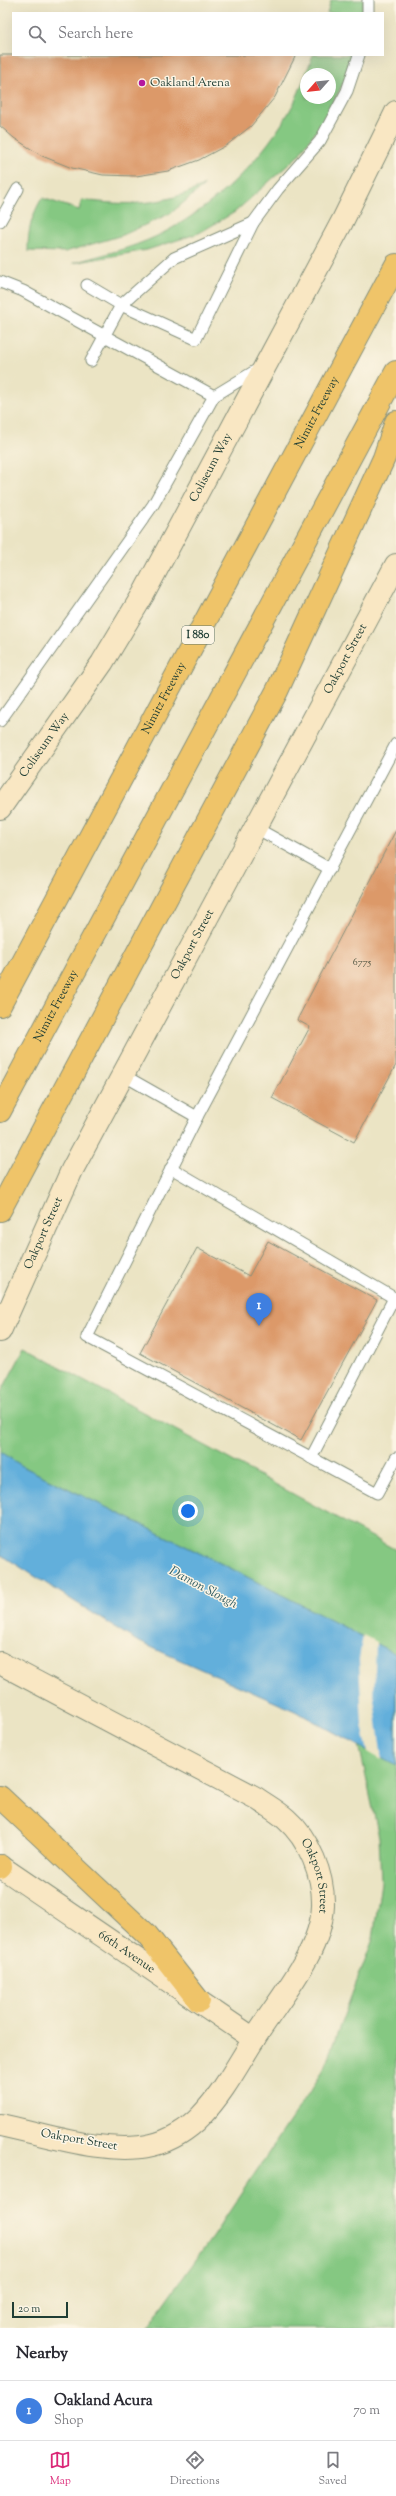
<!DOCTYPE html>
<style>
:root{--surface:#fff;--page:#f7f7f7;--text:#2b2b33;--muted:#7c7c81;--line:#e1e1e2;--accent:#db2777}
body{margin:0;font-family:"Sorts Mill Goudy",serif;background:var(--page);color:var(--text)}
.compass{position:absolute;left:300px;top:68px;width:36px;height:36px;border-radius:50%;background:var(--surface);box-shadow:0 4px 16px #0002;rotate:243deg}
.scale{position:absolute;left:12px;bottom:10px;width:56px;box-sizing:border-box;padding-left:4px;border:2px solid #1f3d34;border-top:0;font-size:11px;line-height:14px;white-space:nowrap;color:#1f3d34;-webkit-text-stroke:3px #fcf5e5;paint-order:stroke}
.you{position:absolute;left:188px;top:1511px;width:14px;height:14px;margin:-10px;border:3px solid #fff;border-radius:50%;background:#1a73e8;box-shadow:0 0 0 6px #1a73e833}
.badge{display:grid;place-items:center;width:26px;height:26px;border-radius:50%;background:var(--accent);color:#fff;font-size:13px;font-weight:700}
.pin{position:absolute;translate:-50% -33px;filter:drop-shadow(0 1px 2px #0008)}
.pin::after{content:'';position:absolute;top:21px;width:14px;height:12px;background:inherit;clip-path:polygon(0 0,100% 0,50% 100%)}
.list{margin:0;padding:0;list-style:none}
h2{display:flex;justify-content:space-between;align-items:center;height:52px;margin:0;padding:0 16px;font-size:17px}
h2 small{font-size:13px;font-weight:400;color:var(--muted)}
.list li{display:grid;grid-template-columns:26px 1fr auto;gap:12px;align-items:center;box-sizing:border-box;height:60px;padding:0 16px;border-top:1px solid var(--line)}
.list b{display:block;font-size:15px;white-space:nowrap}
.list p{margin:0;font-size:13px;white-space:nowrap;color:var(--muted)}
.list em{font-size:13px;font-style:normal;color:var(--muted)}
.icon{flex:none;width:22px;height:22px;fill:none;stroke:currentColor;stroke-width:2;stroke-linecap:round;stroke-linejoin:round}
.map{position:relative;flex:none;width:396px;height:2328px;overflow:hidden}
.search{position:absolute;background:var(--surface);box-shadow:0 4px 16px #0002;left:12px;right:12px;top:12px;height:44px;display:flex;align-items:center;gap:10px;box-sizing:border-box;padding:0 14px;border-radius:0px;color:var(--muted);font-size:15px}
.sheet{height:112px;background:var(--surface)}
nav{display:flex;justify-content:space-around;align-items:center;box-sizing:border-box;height:56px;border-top:1px solid var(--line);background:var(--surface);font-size:11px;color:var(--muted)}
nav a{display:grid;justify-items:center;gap:2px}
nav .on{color:var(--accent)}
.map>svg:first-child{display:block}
.green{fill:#85c882;stroke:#52825b;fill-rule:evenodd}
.water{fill:#62afdb;stroke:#407688}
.pier{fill:#ebe4c4}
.building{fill:#dc9969}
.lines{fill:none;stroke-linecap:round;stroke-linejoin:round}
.lane-casing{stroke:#85907c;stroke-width:13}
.secondary-casing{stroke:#85907c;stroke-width:24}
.highway-casing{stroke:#85907c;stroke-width:24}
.lane{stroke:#fff;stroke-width:11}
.secondary{stroke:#f9e7c3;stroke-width:22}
.highway{stroke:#efc469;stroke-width:22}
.poi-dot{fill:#b5179e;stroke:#fcf5e5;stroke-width:1.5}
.labels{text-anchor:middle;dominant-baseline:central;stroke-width:3;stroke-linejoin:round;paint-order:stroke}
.number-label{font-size:10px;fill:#4e5441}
.shield{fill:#fcf5e5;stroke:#617469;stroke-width:1}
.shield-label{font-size:11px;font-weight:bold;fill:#1f3d34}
.poi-label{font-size:12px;fill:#1f3d34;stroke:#fcf5e5;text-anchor:start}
.street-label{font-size:12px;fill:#1f3d34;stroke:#fcf5e5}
.water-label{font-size:13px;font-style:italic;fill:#335f66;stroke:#fcf5e5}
</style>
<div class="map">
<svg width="396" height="2328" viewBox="0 0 396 2328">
<rect width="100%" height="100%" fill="#fcf5e5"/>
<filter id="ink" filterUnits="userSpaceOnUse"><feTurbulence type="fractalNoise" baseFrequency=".025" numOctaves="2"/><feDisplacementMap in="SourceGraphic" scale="8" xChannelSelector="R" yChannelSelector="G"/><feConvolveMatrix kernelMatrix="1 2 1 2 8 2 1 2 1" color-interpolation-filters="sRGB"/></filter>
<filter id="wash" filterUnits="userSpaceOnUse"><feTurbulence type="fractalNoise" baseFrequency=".012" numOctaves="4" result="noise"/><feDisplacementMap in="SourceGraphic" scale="16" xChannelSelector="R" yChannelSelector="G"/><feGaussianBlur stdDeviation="0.9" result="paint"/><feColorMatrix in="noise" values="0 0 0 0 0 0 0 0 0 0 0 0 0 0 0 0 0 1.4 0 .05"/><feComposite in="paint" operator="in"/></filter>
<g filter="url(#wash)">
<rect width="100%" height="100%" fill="#ebe4c4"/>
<!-- green -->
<g class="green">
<polygon points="331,0 364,0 362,13 327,13"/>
<path d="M 313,55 L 353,55 L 346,78 L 323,122 L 298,156 L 235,212 L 199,233 L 147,250 L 73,263 C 101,255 130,249 157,236 C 213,209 265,158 294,103 C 301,88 307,71 313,55 ZM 306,74 L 330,74 L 330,98 L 306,98 Z"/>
<path d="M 205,185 L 171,213 L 123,235 L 65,252 L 28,251 C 28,230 31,217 42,198 L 79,210 L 82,200 C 129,206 162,206 205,185 Z"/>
<polygon points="25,1348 396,1550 396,2328 147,2328 213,2236 322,2073 373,1939 381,1882 379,1837 353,1717 355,1633 232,1569 24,1467 0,1452 0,1394"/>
</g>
<!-- water -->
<polygon class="water" points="0,1452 24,1467 232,1569 396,1654 396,1766 295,1711 135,1640 0,1554"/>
<!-- pier -->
<polygon class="pier" points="363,1635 376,1642 374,1699 382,1760 368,1752 362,1725 359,1659"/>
<g id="blocks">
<!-- building -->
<g class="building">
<polygon points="0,55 296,55 275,97 251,126 227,145 199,160 168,171 136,176 103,175 72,168 42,156 14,138 0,126"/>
<polygon points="396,830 396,1065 354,1142 272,1098 310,1027 297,1020"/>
<polygon points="268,1241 377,1300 301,1440 140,1353 197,1248 249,1276"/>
</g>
</g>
</g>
<g filter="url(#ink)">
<use href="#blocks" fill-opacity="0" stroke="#85907c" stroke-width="1"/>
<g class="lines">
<!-- lane casing -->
<g class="lane-casing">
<g id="lane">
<polyline points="368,13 368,0"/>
<polyline points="0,221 18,189"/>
<polyline points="253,223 278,189 320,141 347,91 359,55"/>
<polyline points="0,282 23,291 214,396"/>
<polyline points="87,285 121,305 174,258 253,223 196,339 121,305 91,361"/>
<polyline points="0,721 153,505 214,396 260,368"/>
<polyline points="396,744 197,1117 87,1337 377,1493 396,1458"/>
<polyline points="256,828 330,869"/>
<polyline points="123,1075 197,1117"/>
<polyline points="171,1168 396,1299"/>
<polyline points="311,1458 394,1298"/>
</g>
</g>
<!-- secondary casing -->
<g class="secondary-casing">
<g id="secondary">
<path id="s1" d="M 0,808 L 102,663 L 144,593 L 342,222 L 396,112"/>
<path id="s2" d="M 0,1331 L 72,1170 L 396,565"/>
<path id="s3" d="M 0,1663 L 256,1798 C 266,1805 277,1811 286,1819 C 309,1839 324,1875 323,1906 C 321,1953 278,2000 254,2039 C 237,2066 223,2093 201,2116 C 189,2129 170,2141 152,2145 C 107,2156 45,2134 0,2125"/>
<path id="s4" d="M 0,1866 L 254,2039"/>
</g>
</g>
<!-- highway casing -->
<g class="highway-casing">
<g id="highway">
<path id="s5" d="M 0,1005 L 396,265"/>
<path id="s6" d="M 0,1111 L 396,372"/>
<polyline points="0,1210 277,691 384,458 396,422"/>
<polyline points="0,1797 147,1935 199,2001"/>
<polyline points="0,1867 1,1866"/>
</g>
</g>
<!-- lane -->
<use href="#lane" class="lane"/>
<!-- secondary -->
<use href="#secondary" class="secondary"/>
<!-- highway -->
<use href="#highway" class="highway"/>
</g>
</g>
<!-- markers -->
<circle class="poi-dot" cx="142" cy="83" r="4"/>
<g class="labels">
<!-- number labels -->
<g class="number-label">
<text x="362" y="962">6775</text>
</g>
<!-- shield labels -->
<rect class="shield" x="182" y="626" width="32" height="18" rx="3"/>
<g class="shield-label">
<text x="198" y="635">I 880</text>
</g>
<!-- poi labels -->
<g class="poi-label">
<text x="150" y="83">Oakland Arena</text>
</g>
<!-- street labels -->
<g class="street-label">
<text stroke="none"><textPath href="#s5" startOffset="672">Nimitz Freeway</textPath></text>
<text stroke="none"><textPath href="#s1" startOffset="401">Coliseum Way</textPath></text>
<text stroke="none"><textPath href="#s2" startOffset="756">Oakport Street</textPath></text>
<text stroke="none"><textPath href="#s5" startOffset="348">Nimitz Freeway</textPath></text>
<text stroke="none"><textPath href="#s1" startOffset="77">Coliseum Way</textPath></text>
<text stroke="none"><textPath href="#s2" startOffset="432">Oakport Street</textPath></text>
<text stroke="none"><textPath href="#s6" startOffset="119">Nimitz Freeway</textPath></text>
<text stroke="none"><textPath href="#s2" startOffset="107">Oakport Street</textPath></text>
<text stroke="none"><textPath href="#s3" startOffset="392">Oakport Street</textPath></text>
<text stroke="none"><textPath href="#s4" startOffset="153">66th Avenue</textPath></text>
<text transform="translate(79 2140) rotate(10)">Oakport Street</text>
</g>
<!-- water labels -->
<g class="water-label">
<text transform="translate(203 1588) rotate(28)">Damon Slough</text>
</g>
</g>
</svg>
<svg class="compass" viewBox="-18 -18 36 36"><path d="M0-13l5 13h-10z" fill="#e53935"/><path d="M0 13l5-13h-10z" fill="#7c7c81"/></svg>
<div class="scale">20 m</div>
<div class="you"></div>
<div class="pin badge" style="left:259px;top:1326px;background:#3f7fe0">1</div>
<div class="search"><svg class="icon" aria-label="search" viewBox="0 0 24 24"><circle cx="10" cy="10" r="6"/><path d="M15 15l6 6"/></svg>Search here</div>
</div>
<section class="sheet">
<h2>Nearby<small></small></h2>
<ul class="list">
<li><span class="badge" style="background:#3f7fe0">1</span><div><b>Oakland Acura</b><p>Shop</p></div><em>70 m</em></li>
</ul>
</section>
<nav>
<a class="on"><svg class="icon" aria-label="map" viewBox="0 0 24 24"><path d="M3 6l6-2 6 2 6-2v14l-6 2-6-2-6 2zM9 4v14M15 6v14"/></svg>Map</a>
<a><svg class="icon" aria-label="directions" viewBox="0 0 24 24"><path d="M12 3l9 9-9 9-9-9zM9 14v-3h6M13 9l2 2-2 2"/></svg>Directions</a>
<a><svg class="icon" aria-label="saved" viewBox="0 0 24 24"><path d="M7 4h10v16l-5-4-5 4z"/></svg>Saved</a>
</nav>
